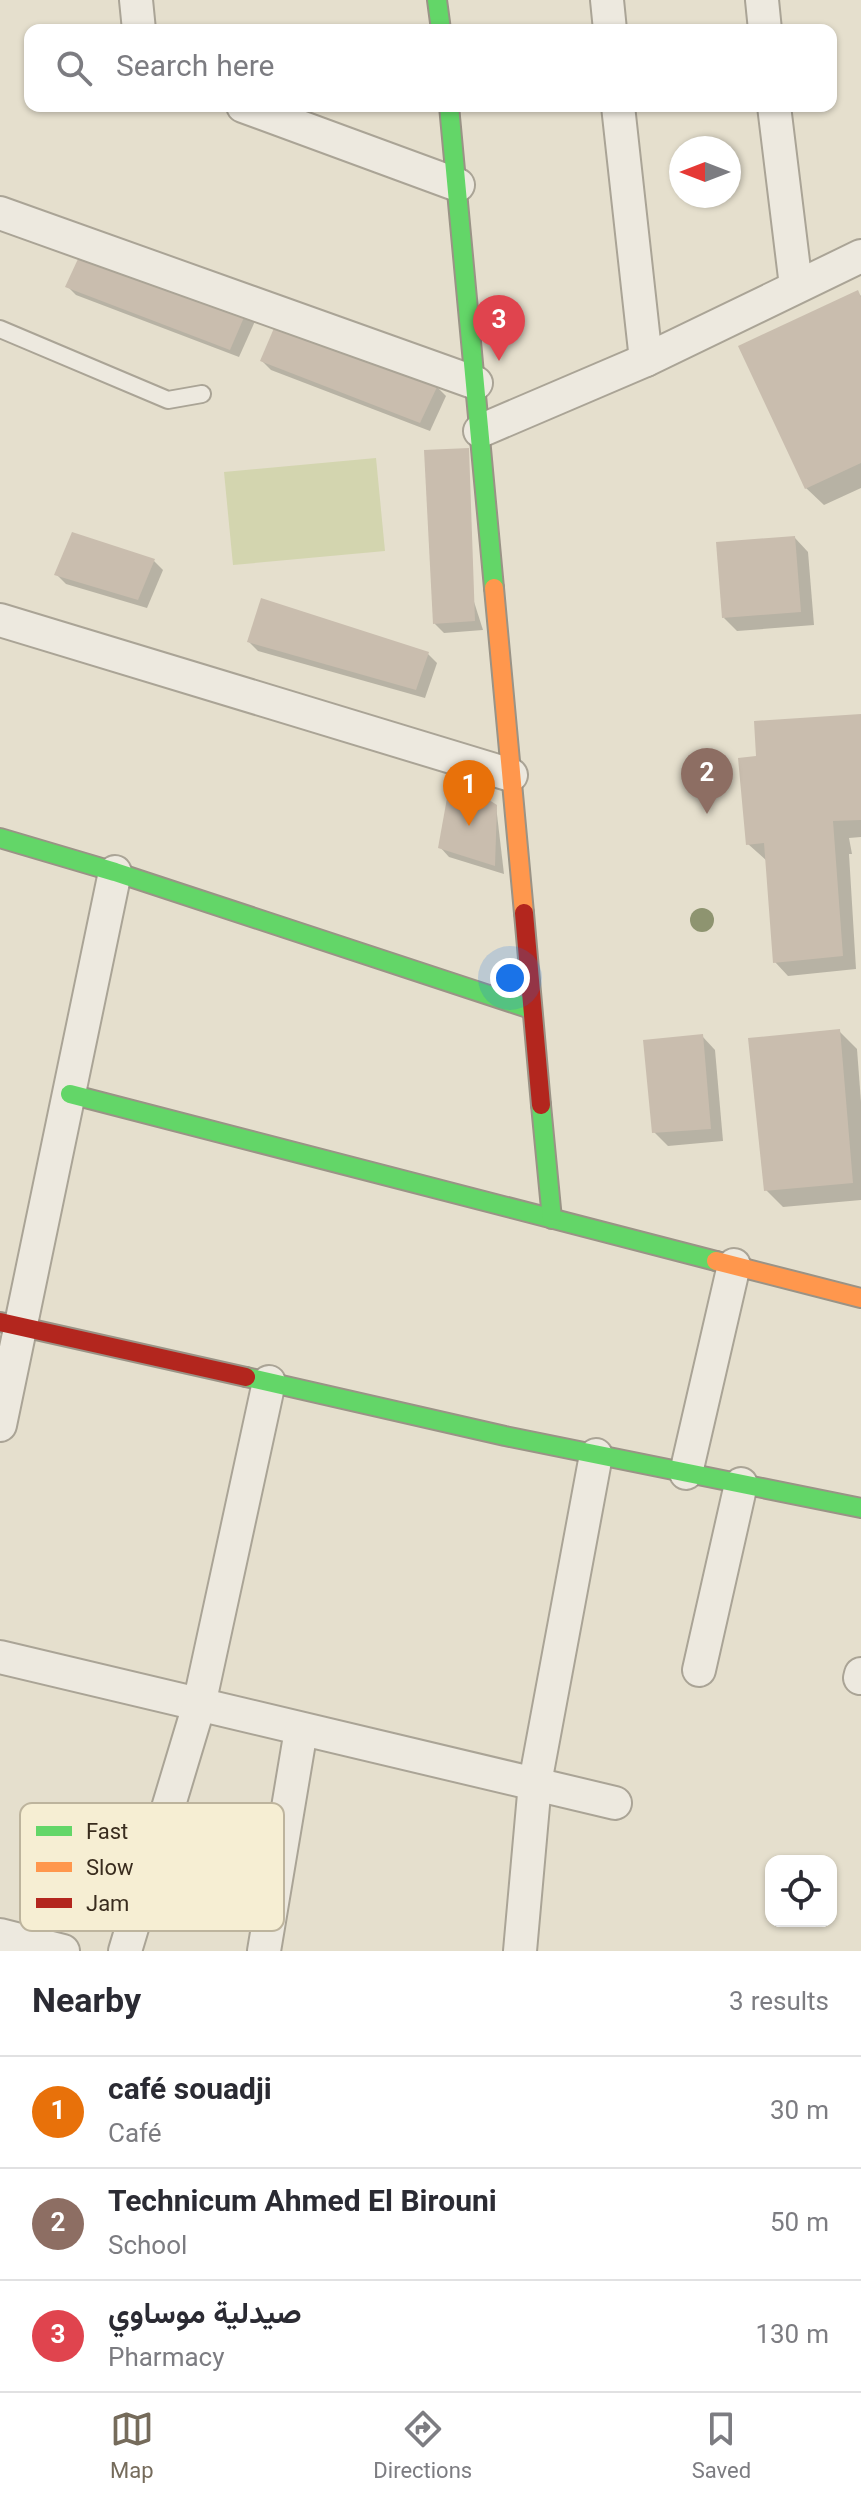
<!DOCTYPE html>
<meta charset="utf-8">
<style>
:root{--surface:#fff;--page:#f2f2f3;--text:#2b2b33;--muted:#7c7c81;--line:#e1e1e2;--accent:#756b5b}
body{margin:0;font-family:Georgia,Vazirmatn,serif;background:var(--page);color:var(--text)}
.controls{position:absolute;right:24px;bottom:24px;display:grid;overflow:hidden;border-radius:16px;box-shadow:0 2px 6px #0004}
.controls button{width:72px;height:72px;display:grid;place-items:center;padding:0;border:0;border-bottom:2px solid var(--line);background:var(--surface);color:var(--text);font:40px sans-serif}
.compass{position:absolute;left:669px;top:136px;width:72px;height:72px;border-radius:50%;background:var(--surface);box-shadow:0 2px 6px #0004;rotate:270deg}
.you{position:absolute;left:510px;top:978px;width:28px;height:28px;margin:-20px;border:6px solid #fff;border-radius:50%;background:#1a73e8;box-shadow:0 0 0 12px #1a73e833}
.badge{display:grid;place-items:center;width:52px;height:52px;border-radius:50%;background:var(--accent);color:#fff;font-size:26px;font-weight:700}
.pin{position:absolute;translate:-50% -66px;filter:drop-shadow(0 2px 4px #0008)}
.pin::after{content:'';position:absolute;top:42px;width:28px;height:24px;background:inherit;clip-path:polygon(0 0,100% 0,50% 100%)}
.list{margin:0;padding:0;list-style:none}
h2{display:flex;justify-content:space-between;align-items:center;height:104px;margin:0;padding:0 32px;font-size:34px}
h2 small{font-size:26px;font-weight:400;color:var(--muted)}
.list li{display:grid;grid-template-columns:52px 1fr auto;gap:24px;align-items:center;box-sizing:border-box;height:112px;padding:0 32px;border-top:2px solid var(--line)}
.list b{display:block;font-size:30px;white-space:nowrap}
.list p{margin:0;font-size:26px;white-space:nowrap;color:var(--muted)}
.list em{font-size:26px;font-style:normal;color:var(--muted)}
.icon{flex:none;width:44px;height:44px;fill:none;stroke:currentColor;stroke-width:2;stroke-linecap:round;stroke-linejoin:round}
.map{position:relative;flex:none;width:861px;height:1951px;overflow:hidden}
.search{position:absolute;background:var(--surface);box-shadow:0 2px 6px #0004;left:24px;right:24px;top:24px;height:88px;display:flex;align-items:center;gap:20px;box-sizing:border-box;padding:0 28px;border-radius:16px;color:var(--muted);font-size:30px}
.sheet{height:440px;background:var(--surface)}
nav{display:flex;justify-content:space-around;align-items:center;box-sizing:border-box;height:112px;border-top:2px solid var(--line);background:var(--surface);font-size:22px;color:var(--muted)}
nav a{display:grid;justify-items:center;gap:4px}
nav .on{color:var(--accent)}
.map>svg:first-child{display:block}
.green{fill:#d3d5af}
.shadow{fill:#0003}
.building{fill:#c9bdae}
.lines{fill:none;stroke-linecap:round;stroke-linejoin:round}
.lane-casing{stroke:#aaa496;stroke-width:20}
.street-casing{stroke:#aaa496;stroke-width:36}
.fast-casing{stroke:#9a9386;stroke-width:22}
.slow-casing{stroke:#9a9386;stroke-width:22}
.jam-casing{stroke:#9a9386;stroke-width:22}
.lane{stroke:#ede9df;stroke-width:16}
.street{stroke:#ede9df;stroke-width:32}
.fast{stroke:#63d668;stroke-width:18}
.slow{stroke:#ff974d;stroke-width:18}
.jam{stroke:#b3261e;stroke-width:18}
.tree{fill:#8e9470}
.key{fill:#f6eed3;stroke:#bdb49d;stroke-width:2}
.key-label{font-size:22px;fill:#392c1e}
</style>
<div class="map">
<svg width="861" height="1951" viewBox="0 0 861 1951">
<rect width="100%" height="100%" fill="#e5dfcd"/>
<!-- green -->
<polygon class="green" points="376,458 385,551 233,565 224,472"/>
<!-- shadow -->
<g class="shadow">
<polygon points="67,286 256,319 239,357 76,295"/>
<polygon points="858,293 861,296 861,488 824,505 806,488"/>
<polygon points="262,361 437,387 446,396 430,431 271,370"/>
<polygon points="426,451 483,630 444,633 435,624"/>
<polygon points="73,535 154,561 163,570 147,608 66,584 57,575"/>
<polygon points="795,538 808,552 814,625 737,631 724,618"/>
<polygon points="249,642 428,654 437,663 425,698 258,651"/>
<polygon points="861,717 861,837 849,838 852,854 849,854 856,969 788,976 775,962 767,861 748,844 758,758"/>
<polygon points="496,806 504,874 449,857 440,847"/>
<polygon points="839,1031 857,1049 861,1102 861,1200 783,1207 766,1190"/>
<polygon points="702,1036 715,1050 723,1141 668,1146 654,1132"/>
</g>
<!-- building -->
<g class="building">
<polygon points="84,246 248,308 230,350 65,287"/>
<polygon points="858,290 861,297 861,463 805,489 738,346"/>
<polygon points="277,321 438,385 420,423 260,361"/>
<polygon points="469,448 475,621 433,624 424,450"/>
<polygon points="72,532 155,559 138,600 54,575"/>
<polygon points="795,536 801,612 722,618 716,542"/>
<polygon points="261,598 429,652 416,690 247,642"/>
<polygon points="861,714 861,820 833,821 843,956 773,963 764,843 746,845 738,758 756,756 754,721"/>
<polygon points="451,776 497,805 495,866 438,848"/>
<polygon points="840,1029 853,1183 764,1191 748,1038"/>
<polygon points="703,1034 711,1129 652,1133 643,1040"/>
</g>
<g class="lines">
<!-- lane casing -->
<g class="lane-casing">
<polyline id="lane" points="0,329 168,400 202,394"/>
</g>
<!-- street casing -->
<g class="street-casing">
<g id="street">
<polyline points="136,0 139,30"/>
<polyline points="607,0 610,30"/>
<polyline points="762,0 765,30"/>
<polyline points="243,106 458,185"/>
<polyline points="618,106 646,360"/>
<polyline points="774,106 796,286"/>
<polyline points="0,213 476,383"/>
<polyline points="480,431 646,360 861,256"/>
<polyline points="0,620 511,775"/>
<polyline points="0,1425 115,872"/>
<polyline points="686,1473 734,1265"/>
<polyline points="0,1657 615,1803"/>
<polyline points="699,1670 741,1484"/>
<polyline points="860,1678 861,1674"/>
<polyline points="0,1935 63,1951"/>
<polyline points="125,1951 199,1705 269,1382"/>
<polyline points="264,1951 301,1730"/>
<polyline points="520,1951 535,1783 596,1455"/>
</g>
</g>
<!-- fast casing -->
<g class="fast-casing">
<g id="fast">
<polyline points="437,0 441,30"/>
<polyline points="449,106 494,588"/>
<polyline points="0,838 115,872 531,1009"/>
<polyline points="70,1094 716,1261"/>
<polyline points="541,1105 552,1219"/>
<polyline points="246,1377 505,1436 861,1508"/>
</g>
</g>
<!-- slow casing -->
<g class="slow-casing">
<g id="slow">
<polyline points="494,588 524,913"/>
<polyline points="716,1261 861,1298"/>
</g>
</g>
<!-- jam casing -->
<g class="jam-casing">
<g id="jam">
<polyline points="524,913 541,1105"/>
<polyline points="0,1322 246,1377"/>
</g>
</g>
<!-- lane -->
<use href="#lane" class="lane"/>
<!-- street -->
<use href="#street" class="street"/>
<!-- fast -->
<use href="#fast" class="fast"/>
<!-- slow -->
<use href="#slow" class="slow"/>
<!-- jam -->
<use href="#jam" class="jam"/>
</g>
<!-- trees -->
<circle class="tree" cx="702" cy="920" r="12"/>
<!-- legend -->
<rect x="20" y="1803" width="264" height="128" rx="12" class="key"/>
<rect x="36" y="1826" width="36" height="10" fill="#63d668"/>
<rect x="36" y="1862" width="36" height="10" fill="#ff974d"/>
<rect x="36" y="1898" width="36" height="10" fill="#b3261e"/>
<g class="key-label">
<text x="86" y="1839">Fast</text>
<text x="86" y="1875">Slow</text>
<text x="86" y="1911">Jam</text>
</g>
</svg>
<div class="controls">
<button><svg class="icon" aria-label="locate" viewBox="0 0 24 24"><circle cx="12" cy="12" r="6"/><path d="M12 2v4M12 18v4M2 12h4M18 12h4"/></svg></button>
</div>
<svg class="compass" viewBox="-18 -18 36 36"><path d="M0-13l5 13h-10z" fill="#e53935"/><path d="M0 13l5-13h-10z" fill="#7c7c81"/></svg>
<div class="you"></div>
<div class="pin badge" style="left:469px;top:826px;background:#e8710a">1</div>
<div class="pin badge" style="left:707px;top:814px;background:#8d6e63">2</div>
<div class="pin badge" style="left:499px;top:361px;background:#e0444e">3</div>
<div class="search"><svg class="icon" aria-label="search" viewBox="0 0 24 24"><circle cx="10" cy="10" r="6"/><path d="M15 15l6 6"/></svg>Search here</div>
</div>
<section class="sheet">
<h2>Nearby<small>3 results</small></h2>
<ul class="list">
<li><span class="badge" style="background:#e8710a">1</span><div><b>café souadji</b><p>Café</p></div><em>30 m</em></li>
<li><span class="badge" style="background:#8d6e63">2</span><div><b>Technicum Ahmed El Birouni</b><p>School</p></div><em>50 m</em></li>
<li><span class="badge" style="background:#e0444e">3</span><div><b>صيدلية موساوي</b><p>Pharmacy</p></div><em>130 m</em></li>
</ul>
</section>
<nav>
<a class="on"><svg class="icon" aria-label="map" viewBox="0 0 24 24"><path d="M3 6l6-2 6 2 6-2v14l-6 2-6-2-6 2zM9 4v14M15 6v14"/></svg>Map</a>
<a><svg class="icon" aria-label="directions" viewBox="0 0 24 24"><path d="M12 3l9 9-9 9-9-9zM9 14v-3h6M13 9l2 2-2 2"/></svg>Directions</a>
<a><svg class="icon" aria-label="saved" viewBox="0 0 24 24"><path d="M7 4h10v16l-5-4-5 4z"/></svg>Saved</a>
</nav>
